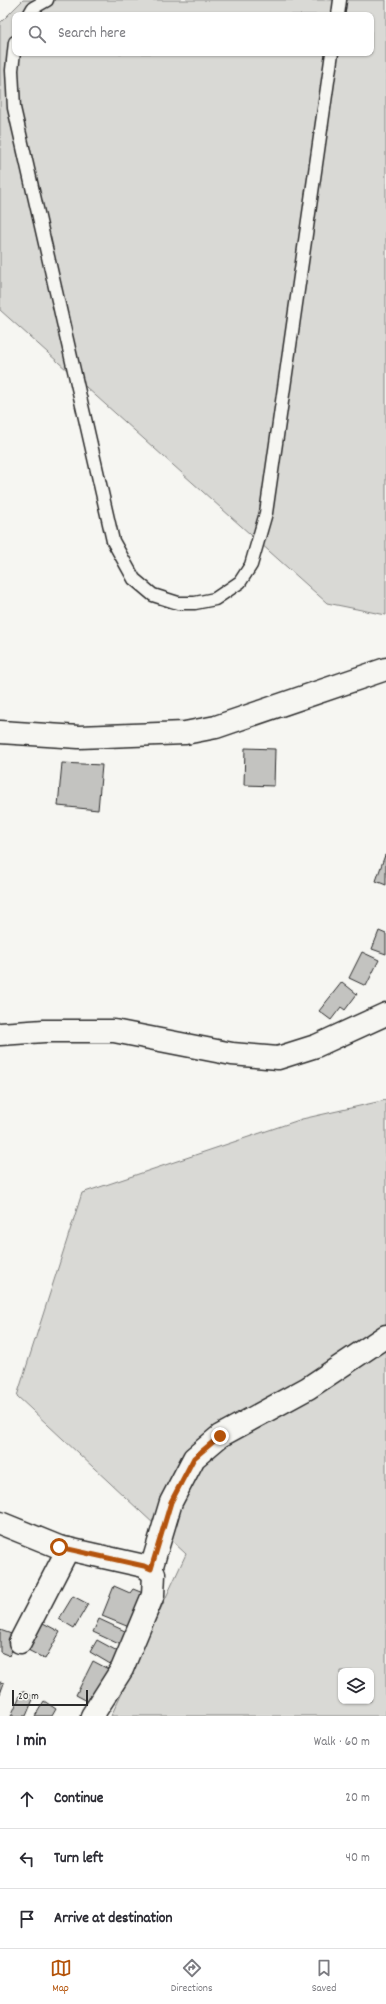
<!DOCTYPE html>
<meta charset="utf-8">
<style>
:root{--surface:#fff;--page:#f7f7f7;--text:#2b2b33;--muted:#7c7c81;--line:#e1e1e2;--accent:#b45309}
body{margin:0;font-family:Dekko,sans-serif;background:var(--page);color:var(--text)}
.controls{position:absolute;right:12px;bottom:12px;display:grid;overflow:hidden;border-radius:8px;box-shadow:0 1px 3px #0004}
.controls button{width:36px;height:36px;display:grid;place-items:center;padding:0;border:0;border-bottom:1px solid var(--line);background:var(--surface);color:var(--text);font:20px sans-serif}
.scale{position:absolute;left:12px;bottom:10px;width:76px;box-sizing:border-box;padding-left:4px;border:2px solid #2b2b2b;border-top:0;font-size:11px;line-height:14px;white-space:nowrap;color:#2b2b2b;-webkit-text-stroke:3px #f6f6f2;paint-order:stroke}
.stop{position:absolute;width:12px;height:12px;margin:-9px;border:3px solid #b45309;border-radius:50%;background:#fff}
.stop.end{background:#b45309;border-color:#fff;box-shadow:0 1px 4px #0008}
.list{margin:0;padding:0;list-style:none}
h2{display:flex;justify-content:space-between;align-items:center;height:52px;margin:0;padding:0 16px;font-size:17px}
h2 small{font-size:13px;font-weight:400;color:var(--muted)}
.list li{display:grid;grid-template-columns:26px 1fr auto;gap:12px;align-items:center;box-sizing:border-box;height:60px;padding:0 16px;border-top:1px solid var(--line)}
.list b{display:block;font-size:15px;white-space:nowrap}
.list em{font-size:13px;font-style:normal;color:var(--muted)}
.icon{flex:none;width:22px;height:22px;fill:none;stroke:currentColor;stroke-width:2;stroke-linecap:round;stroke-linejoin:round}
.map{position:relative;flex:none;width:386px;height:1716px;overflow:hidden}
.search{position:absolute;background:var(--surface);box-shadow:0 1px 3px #0004;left:12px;right:12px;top:12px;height:44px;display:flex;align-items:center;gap:10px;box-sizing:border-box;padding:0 14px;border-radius:8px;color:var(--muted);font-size:15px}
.sheet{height:232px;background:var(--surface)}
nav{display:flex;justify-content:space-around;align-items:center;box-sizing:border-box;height:56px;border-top:1px solid var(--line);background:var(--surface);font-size:11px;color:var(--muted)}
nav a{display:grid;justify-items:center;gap:2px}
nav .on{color:var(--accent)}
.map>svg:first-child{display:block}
.green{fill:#d9d9d5;stroke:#828280;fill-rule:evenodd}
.building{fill:#c3c3c0;stroke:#2b2b2b}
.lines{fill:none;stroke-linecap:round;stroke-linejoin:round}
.service-casing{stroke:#2b2b2b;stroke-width:15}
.minor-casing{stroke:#2b2b2b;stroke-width:25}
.service{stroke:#f6f6f2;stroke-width:12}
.minor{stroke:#f6f6f2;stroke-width:22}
.route{stroke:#b45309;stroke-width:5}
</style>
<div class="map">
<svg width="386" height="1716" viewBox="0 0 386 1716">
<rect width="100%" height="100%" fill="#f6f6f2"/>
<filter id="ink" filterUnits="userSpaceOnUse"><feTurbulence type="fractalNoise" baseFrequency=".025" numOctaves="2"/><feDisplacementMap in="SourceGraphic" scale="8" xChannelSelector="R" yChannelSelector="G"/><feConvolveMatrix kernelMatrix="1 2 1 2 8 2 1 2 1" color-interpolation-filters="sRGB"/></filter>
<g filter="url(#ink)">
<!-- green -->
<g class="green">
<path d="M 23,0 L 386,0 L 386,615 L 327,603 L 0,310 L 0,23 ZM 15,15 L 371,15 L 371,53 L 15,53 Z"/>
<path d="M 386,1100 L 386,1716 L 111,1716 L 186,1554 L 17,1396 L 82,1193 L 302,1119 ZM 341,1671 L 371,1671 L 371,1701 L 341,1701 Z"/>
</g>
<!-- building -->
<g class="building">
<polygon points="245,748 275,749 274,786 244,785"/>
<polygon points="62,763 102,765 98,810 58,806"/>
<polygon points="385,855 386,855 386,885 376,881"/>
<polygon points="379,931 386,934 386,954 372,949"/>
<polygon points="362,952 379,960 366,986 349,978"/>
<polygon points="342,982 357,994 345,1010 341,1007 331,1020 319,1011"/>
<polygon points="114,1586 130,1593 133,1589 143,1593 129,1627 102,1616"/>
<polygon points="73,1596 88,1604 74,1628 59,1619"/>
<polygon points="99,1619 127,1632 121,1645 93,1632"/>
<polygon points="43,1623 60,1632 45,1659 28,1650"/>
<polygon points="0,1630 17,1636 10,1656 0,1652"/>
<polygon points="97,1640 119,1652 112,1665 90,1652"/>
<polygon points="93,1661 110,1670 93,1704 76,1695"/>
<polygon points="0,1682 4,1683 0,1694"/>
<polygon points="22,1691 34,1697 26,1716 11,1716"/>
<polygon points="44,1701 56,1709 52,1716 35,1716"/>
</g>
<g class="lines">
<!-- service casing -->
<g class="service-casing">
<g id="service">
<polyline points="29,15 33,8 47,0"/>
<polyline points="338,15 340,0"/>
<polyline points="15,42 12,70 14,108 113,541 134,579 153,595 178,603 195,603 215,599 240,582 251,565 266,513 332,53"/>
</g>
</g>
<!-- minor casing -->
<g class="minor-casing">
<g id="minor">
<polyline points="0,732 79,737 185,733 216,727 386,669"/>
<polyline points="0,1034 44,1031 114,1031 232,1054 278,1058 316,1046 386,1014"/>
<polyline points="0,1523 59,1547 144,1566 154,1574 153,1595 122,1669 92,1716"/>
<polyline points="151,1569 171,1502 194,1458 220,1436 308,1388 386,1336"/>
<polyline points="20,1642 68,1549"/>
</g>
</g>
<!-- service -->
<use href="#service" class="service"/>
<!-- minor -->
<use href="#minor" class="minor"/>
</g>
</g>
<g class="lines" filter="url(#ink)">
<!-- route -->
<polyline class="route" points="59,1547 144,1566 151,1569 171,1502 194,1458 220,1436"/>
</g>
</svg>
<div class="controls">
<button><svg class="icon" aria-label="layers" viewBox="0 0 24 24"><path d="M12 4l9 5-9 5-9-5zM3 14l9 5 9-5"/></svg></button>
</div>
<div class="scale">20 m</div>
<div class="stop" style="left:59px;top:1547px"></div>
<div class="stop end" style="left:220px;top:1436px"></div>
<div class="search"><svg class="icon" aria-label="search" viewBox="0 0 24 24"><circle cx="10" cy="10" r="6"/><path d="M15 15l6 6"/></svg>Search here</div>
</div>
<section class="sheet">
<h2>1 min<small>Walk · 60 m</small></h2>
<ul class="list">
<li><svg class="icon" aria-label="ahead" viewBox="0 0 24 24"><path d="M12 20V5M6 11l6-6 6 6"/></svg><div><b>Continue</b></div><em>20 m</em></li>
<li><svg class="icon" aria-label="left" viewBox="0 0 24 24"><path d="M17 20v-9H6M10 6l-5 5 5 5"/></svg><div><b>Turn left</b></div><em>40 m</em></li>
<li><svg class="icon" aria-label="arrive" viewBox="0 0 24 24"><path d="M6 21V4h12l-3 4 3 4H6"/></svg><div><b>Arrive at destination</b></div></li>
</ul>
</section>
<nav>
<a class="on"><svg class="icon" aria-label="map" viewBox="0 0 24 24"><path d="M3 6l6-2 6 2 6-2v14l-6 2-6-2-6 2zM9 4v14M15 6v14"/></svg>Map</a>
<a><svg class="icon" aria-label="directions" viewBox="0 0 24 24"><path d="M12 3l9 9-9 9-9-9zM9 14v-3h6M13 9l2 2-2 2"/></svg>Directions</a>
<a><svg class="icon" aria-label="saved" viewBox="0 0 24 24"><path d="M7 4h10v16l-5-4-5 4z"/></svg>Saved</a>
</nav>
